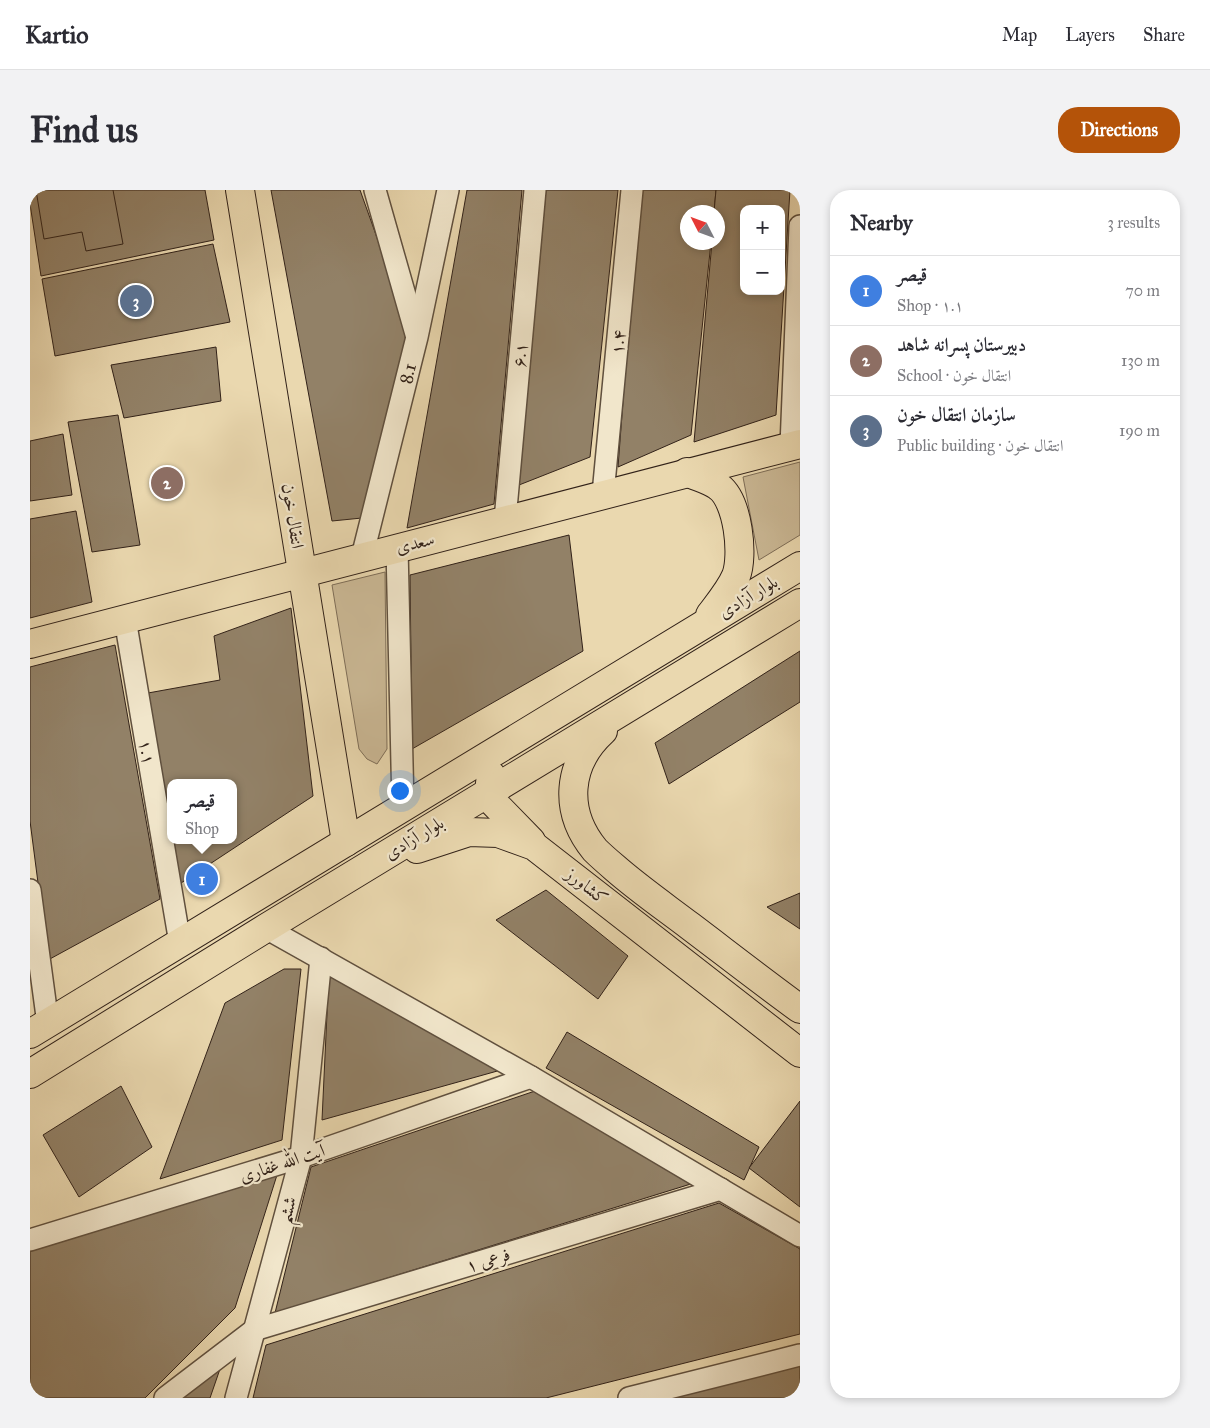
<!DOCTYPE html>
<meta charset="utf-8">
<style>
:root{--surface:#fff;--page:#f2f2f3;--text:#2b2b33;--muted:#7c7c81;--line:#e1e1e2;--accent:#b45309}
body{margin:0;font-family:"IM FELL Great Primer",Amiri,serif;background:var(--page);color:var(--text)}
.controls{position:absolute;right:15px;top:15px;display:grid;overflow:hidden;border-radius:10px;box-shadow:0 2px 8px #0003}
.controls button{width:45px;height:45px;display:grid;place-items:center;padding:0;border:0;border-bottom:1px solid var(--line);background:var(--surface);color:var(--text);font:25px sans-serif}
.compass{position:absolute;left:650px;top:15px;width:45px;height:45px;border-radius:50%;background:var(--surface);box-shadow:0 2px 8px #0003;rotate:312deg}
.you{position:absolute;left:369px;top:600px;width:18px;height:18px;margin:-12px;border:4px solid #fff;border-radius:50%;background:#1a73e8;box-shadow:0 0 0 8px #1a73e833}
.badge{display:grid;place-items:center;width:32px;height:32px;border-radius:50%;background:var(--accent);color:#fff;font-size:16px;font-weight:700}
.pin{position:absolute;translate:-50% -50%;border:2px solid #fff;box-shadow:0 1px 5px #0006}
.popup{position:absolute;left:137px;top:589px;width:70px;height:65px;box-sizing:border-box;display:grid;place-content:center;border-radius:10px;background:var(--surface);filter:drop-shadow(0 1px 4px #0005);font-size:16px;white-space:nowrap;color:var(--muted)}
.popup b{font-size:19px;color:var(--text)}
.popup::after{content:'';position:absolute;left:50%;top:100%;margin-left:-10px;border:10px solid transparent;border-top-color:var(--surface)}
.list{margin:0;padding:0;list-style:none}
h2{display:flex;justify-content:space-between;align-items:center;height:65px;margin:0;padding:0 20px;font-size:21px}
h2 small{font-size:16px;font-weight:400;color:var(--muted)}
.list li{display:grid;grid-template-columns:32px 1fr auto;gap:15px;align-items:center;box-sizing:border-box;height:70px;padding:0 20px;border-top:1px solid var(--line)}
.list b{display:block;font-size:19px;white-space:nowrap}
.list p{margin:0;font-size:16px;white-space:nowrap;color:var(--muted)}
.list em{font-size:16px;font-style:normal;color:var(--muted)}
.map{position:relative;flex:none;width:770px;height:1208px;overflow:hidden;border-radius:20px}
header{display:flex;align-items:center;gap:30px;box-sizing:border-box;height:70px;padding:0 25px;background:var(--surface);border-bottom:1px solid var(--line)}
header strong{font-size:24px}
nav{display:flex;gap:28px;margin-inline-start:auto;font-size:18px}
.intro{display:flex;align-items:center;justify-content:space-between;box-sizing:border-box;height:120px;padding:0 30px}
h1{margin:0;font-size:35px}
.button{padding:12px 22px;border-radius:20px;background:var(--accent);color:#fff;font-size:18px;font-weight:700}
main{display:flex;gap:30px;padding:0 30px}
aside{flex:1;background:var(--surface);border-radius:20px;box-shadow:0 2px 8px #0003}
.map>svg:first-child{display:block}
.green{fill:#cbb996;stroke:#7e6e58}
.building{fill:#928167;stroke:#322219;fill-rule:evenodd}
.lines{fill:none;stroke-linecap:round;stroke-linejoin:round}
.minor-casing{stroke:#60503e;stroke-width:24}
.major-casing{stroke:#322219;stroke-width:30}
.minor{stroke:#f1e6cb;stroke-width:21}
.major{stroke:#ead8af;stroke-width:28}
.labels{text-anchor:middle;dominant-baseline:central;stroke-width:4.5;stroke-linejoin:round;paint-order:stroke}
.street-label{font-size:18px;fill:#322219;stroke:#f1e6cb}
</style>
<header>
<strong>Kartio</strong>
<nav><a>Map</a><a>Layers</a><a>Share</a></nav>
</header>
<div class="intro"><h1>Find us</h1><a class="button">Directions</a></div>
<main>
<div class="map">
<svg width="770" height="1208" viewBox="0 0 770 1208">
<rect width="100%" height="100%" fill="#ead8af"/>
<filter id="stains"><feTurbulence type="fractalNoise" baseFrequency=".004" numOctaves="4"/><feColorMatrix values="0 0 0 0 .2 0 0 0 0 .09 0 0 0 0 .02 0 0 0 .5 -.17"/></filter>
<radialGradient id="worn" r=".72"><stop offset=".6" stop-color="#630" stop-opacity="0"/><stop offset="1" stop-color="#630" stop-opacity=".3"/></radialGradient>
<!-- green -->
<g class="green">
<polygon points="770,272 770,345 729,370 713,287"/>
<polygon points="355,382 357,559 347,574 337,569 329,559 302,395"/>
</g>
<!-- building -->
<g class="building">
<polygon points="0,0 175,0 184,50 11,86 0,14"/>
<polygon points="6,0 83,0 93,54 56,61 52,42 14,49"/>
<polygon points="241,0 330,0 385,154 342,327 302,331"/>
<polygon points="437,0 492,0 464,314 377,338"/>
<polygon points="516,0 588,0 560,267 489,295"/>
<polygon points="609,0 686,0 684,22 658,22 658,52 681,52 661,245 588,277"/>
<path d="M 686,0 L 760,0 L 746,225 L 664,252 L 682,52 L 688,52 L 688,22 L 684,22 ZM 714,19 L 751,19 L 751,101 L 714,101 Z"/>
<polygon points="183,54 200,132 25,166 12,89"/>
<polygon points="186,157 191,211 94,228 81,175"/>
<polygon points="88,225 110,355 62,362 38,232"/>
<polygon points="33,244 42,305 0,311 0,251"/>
<polygon points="46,321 62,412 0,428 0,329"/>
<polygon points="539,345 553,461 382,559 380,385"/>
<path d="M 261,418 L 283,606 L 148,695 L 118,503 L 190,490 L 184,446 ZM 141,593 L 203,593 L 203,650 L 141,650 Z"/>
<polygon points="85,455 130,709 18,770 0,631 0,477"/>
<polygon points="770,461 770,512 639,594 625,553"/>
<polygon points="516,700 598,766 568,809 466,730"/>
<polygon points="770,703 770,739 737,717"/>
<polygon points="254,779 271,779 252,950 130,989 195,813"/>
<polygon points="299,781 471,880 292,930"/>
<polygon points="537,842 729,957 714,990 516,878"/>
<polygon points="91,896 122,957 49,1007 13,945"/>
<polygon points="505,901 664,993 245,1123 281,977"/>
<polygon points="770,911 770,1017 719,978"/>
<polygon points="247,985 205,1118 115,1208 0,1208 0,1061"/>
<polygon points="689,1013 770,1059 770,1144 516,1208 223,1208 236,1155"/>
<polygon points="191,1176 180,1208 153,1208"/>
<polygon points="770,1176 770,1208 643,1208"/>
</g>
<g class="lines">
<!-- minor casing -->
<g class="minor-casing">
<g id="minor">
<polyline points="345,0 386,144"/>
<polyline points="761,256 770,36"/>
<polyline points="573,304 602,0"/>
<polyline points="475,330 505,0"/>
<polyline points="367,358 373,617"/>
<path id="s1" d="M 332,367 L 387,147 L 418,0"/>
<polyline points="95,429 150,753"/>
<polyline points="0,700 18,834"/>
<polyline points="236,738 501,887 770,1046"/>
<polyline points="0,1050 271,967 501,887"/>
<polyline points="135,1208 224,1140 691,999"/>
<polyline points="206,1208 271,967 291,768"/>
<polyline points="599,1208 770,1165"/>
</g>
</g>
<!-- major casing -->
<g class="major-casing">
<g id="major">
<polyline points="210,0 316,652"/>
<path d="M 657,282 C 667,287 681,290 689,297 C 708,311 714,365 706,386 C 700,400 689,413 680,425"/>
<polyline points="0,454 770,254"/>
<path d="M 573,541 C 537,574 533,621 565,660 C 571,666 578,672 585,678 C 609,699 635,717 660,736 C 697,764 733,792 770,819"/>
<polyline points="461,585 459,602 463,612 501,651"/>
<polyline points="387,659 439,642 468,643 504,656 770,863"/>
<polyline points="0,844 770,376"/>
<polyline points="0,884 236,738 770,413"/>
</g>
</g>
<!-- minor -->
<use href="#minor" class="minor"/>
<!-- major -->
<use href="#major" class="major"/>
</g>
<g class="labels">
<!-- street labels -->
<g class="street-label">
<text transform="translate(588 152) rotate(-85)">۱.۴</text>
<text transform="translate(490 165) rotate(-85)">۶.۱</text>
<text stroke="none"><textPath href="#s1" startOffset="189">8.1</textPath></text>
<text transform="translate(263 326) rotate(81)">انتقال خون</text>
<text transform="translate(385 353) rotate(-14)">سعدی</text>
<text transform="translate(718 407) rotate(-31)">بلوار آزادی</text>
<text transform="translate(117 562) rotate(80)">۱.۱</text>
<text transform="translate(384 648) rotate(-31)">بلوار آزادی</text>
<text transform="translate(557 696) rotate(38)">کشاورز</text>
<text transform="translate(252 973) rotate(-18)">آیت الله غفاری</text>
<text transform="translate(257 1020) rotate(-75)">ششم</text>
<text transform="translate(458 1070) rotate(-17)">فرعی ۱</text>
</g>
</g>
<rect width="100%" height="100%" filter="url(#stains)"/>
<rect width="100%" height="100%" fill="url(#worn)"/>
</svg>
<div class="controls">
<button>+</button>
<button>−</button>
</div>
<svg class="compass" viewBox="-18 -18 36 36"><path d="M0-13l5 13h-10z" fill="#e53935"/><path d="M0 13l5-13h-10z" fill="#7c7c81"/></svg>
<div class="you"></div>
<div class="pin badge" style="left:172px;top:689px;background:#3f7fe0">1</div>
<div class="popup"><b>قیصر</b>Shop</div>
<div class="pin badge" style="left:137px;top:293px;background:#8d6e63">2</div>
<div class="pin badge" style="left:106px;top:111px;background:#5c6f8a">3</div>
</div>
<aside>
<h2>Nearby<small>3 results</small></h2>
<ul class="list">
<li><span class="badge" style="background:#3f7fe0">1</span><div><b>قیصر</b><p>Shop · ۱.۱</p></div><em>70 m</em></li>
<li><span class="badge" style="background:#8d6e63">2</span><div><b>دبیرستان پسرانه شاهد</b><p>School · انتقال خون</p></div><em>130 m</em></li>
<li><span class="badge" style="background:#5c6f8a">3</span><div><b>سازمان انتقال خون</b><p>Public building · انتقال خون</p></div><em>190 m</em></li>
</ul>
</aside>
</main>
